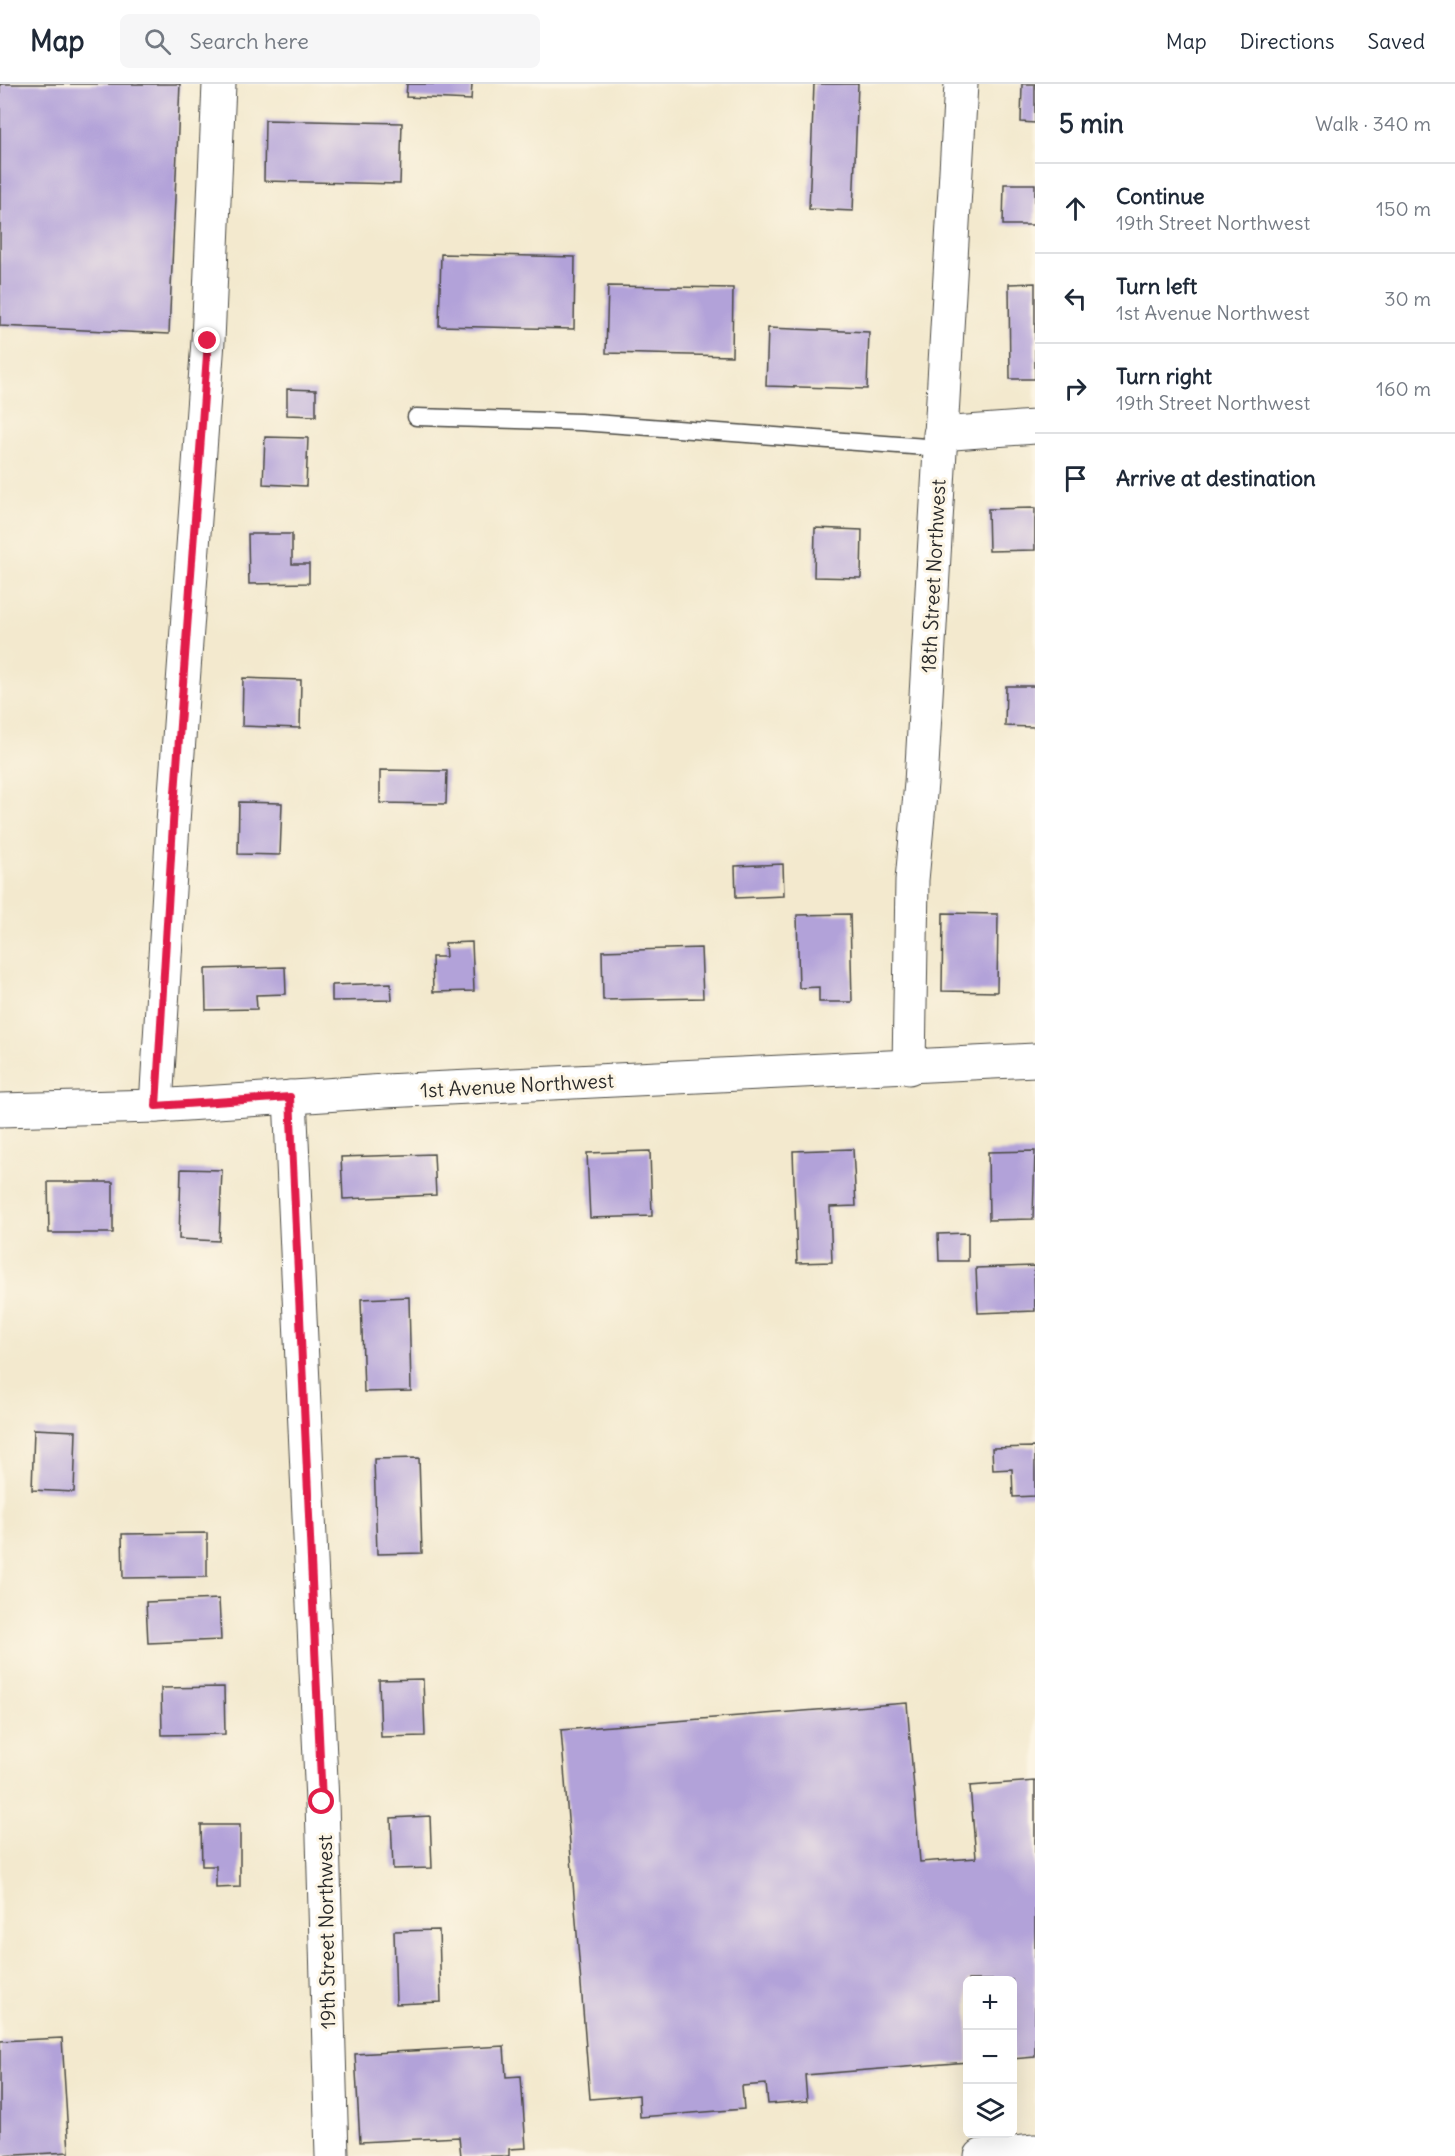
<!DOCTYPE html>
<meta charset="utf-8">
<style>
:root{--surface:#fff;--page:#f6f6f7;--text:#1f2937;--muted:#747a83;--line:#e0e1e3}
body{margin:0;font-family:Delius,sans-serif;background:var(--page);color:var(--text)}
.controls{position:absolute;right:18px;bottom:18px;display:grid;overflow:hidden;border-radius:9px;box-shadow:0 6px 24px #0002}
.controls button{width:54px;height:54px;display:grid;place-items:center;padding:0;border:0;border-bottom:2px solid var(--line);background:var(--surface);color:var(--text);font:30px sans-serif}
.stop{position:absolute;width:18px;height:18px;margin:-14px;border:4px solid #e11d48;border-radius:50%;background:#fff}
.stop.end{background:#e11d48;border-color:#fff;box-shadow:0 2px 6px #0008}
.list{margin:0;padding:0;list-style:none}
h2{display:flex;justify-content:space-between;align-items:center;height:78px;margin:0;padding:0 24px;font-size:26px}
h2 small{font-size:20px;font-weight:400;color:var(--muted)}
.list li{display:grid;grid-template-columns:39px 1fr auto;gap:18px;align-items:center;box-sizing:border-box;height:90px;padding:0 24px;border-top:2px solid var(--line)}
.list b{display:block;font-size:22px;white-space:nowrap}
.list p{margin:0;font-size:20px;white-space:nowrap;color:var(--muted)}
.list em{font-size:20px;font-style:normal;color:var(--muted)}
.icon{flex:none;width:33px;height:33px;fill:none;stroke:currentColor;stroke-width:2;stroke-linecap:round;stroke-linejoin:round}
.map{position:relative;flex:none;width:1035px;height:2072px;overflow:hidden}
header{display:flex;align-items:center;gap:36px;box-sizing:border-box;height:84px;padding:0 30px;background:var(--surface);border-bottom:2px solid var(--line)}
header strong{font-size:28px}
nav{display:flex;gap:33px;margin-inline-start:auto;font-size:21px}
.search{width:420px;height:54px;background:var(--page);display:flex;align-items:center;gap:15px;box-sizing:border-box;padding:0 21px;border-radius:9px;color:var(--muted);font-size:22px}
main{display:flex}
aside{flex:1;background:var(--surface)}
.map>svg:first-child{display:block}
.building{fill:#b2a2d9}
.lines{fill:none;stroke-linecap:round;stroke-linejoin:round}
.lane-casing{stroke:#494843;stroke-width:19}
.street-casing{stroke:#494843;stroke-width:35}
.lane{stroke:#fff;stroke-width:16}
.street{stroke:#fff;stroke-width:33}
.route{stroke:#e11d48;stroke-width:8}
.labels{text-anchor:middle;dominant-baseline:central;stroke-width:6;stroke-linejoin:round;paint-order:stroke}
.street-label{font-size:20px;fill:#2b2b2b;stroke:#fcf5e5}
</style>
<header>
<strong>Map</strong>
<div class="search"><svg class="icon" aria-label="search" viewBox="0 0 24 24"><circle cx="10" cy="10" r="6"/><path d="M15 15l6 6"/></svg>Search here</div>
<nav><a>Map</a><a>Directions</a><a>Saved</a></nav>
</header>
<main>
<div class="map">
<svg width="1035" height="2072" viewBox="0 0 1035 2072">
<rect width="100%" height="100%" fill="#fcf5e5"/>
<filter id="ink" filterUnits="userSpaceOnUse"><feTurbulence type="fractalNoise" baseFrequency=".0167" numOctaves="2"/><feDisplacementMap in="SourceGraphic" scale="12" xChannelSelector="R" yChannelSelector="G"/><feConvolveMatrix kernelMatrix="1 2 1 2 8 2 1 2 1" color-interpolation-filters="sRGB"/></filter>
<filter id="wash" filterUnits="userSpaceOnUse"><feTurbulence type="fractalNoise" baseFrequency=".008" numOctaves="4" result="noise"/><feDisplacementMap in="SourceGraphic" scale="24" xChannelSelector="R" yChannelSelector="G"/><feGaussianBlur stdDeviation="1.35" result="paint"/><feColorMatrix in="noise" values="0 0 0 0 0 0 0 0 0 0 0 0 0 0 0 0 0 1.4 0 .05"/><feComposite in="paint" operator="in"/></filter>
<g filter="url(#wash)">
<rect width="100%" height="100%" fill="#f3e9ce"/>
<g id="blocks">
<!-- building -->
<g class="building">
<polygon points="0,0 180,0 169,250 0,242"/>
<polygon points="407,0 472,0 471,16 406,13"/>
<polygon points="814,0 858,0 853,127 809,125"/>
<polygon points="1022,0 1035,0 1035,39 1021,38"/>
<polygon points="265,36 402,39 400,100 264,97"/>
<polygon points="1004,100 1035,100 1035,141 1003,141"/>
<polygon points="441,170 575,173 574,245 439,242"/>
<polygon points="1035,199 1035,295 1010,295 1009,200"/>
<polygon points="608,202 733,204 732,272 606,269"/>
<polygon points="768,244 869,248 867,305 766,302"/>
<polygon points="287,305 316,306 316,332 287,331"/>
<polygon points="265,353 308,354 306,402 263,400"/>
<polygon points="1035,424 1035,466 989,467 988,425"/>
<polygon points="815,444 862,446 861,494 814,493"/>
<polygon points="248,450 292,450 292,480 309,480 309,499 249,500"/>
<polygon points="243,594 301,596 300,644 242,642"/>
<polygon points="1006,602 1035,602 1035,643 1005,642"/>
<polygon points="380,686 447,687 446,720 380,719"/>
<polygon points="239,718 282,719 280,771 238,770"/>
<polygon points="783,780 784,812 736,814 735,782"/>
<polygon points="943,829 998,830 997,908 942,907"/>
<polygon points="850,830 852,918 819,918 819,903 799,904 797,831"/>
<polygon points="472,858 474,907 433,908 432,873 446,873 445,859"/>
<polygon points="701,864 703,914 603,916 602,867"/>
<polygon points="285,883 286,910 256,911 257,925 206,926 205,885"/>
<polygon points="391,899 392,916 332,917 332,901"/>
<polygon points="853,1065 856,1122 830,1123 832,1178 797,1179 793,1067"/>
<polygon points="650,1067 652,1132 590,1134 587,1069"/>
<polygon points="1035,1067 1033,1135 989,1136 988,1068"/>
<polygon points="434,1070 436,1111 343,1115 341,1073"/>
<polygon points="181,1085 222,1086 219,1157 179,1155"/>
<polygon points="48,1098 113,1098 113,1149 49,1149"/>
<polygon points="968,1149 968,1177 939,1177 938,1150"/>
<polygon points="1034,1182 1035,1227 978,1229 976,1184"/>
<polygon points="409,1213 411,1307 364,1308 361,1215"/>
<polygon points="34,1345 76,1347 74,1408 32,1406"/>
<polygon points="1035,1363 1035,1412 1013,1413 1012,1385 993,1386 992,1364"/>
<polygon points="419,1374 422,1469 377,1470 374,1375"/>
<polygon points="207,1449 207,1493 123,1494 122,1450"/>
<polygon points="219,1515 221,1556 148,1559 146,1518"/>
<polygon points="423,1595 425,1652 381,1653 379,1596"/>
<polygon points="224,1603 225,1650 162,1651 161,1604"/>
<polygon points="907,1619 920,1778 976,1774 970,1702 1035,1697 1035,1973 1012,1975 1012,1896 968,1896 968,1978 805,1991 807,2017 768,2020 766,2000 742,2002 744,2025 640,2033 639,2011 590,2015 561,1646"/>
<polygon points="430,1732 432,1784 393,1785 391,1734"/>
<polygon points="201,1741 240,1741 240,1803 216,1804 216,1782 202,1782"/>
<polygon points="439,1846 441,1918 396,1920 394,1847"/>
<polygon points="62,1954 69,2068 0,2072 0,1957"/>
<polygon points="504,1962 506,1993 521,1992 526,2064 509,2065 509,2072 461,2072 459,2053 360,2058 355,1970"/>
</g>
</g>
</g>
<g filter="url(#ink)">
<use href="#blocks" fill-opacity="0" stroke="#494843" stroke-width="1.5"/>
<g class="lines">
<!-- lane casing -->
<g class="lane-casing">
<polyline id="lane" points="416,333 580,338 940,364"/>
</g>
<!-- street casing -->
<g class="street-casing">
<g id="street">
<polyline points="940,350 1035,343"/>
<polyline points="909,984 912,796 921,699 961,0"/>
<polyline points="290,1013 322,1718 332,2072"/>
<polyline points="156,1022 174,723 208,257 219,0"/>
<polyline points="0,1026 156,1022 385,1007 1035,976"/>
<polyline points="981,2072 1035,2067"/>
</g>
</g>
<!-- lane -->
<use href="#lane" class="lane"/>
<!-- street -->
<use href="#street" class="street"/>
</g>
</g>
<g class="lines" filter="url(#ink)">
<!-- route -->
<polyline class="route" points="208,257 174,723 156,1022 290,1013 322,1718"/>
</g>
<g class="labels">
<!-- street labels -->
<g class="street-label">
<text transform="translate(933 492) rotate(-87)">18th Street Northwest</text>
<text transform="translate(517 1001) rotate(-3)">1st Avenue Northwest</text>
<text transform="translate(326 1848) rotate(-91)">19th Street Northwest</text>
</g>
</g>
</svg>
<div class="controls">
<button>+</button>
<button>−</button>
<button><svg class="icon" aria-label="layers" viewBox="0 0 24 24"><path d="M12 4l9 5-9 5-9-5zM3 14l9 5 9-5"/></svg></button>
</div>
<div class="stop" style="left:322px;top:1718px"></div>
<div class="stop end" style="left:208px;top:257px"></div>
</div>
<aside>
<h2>5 min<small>Walk · 340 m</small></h2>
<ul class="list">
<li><svg class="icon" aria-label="ahead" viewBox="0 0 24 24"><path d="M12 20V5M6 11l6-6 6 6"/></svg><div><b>Continue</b><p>19th Street Northwest</p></div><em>150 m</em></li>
<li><svg class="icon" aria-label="left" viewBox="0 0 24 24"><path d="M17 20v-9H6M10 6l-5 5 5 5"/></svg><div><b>Turn left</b><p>1st Avenue Northwest</p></div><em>30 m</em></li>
<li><svg class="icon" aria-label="right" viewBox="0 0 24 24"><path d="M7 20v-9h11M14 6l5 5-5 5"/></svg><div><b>Turn right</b><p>19th Street Northwest</p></div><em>160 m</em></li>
<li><svg class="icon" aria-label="arrive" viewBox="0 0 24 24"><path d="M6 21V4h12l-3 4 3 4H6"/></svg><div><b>Arrive at destination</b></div></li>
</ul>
</aside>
</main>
